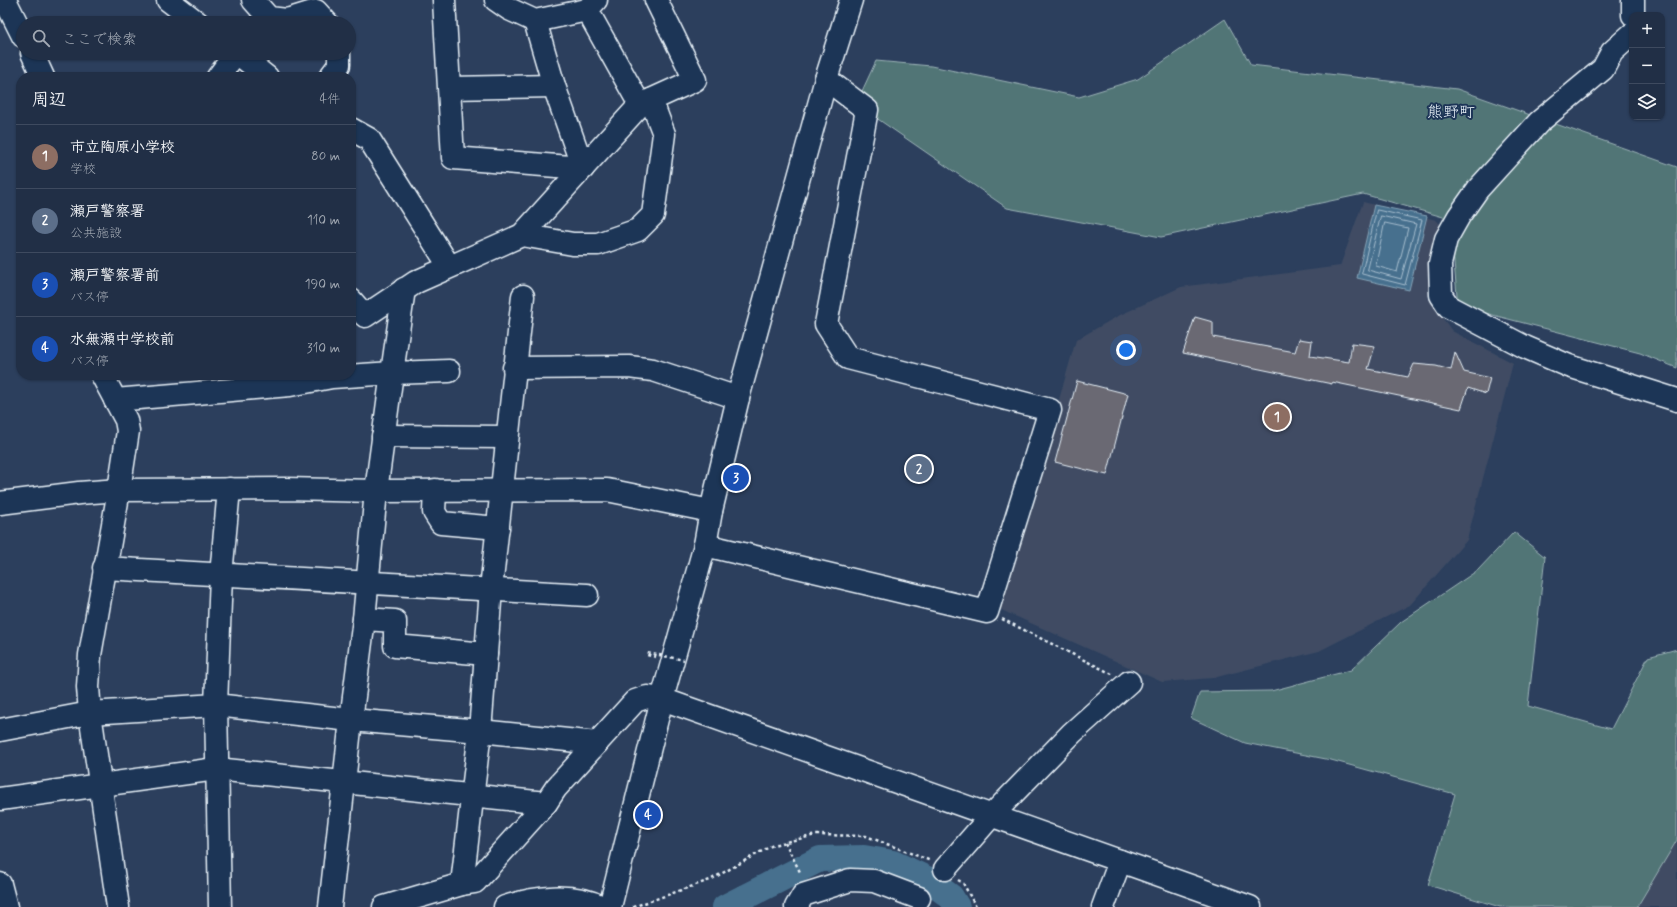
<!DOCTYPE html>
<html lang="ja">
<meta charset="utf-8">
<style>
:root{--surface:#212f46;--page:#29374d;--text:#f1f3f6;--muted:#a2a9b3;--line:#3e4a5f;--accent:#ffd166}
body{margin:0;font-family:Mynerve,"Klee One",sans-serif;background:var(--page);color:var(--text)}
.controls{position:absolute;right:12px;top:12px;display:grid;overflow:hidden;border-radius:8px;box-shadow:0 1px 3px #0004}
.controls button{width:36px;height:36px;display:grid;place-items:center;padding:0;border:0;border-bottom:1px solid var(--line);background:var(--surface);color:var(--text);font:20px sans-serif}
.you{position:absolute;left:1126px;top:350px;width:14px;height:14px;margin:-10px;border:3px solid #fff;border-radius:50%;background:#1a73e8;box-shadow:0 0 0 6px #1a73e833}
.badge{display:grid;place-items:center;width:26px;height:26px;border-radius:50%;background:var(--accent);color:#fff;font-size:13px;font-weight:700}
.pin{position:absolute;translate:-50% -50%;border:2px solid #fff;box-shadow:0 1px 4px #0006}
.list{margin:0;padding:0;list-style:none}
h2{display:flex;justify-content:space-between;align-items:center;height:52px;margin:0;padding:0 16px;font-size:17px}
h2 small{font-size:13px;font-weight:400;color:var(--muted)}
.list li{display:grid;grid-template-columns:26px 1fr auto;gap:12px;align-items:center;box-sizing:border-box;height:64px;padding:0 16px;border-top:1px solid var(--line)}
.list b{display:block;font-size:15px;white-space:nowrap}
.list p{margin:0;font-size:13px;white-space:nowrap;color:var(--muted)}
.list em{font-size:13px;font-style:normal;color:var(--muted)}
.icon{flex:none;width:22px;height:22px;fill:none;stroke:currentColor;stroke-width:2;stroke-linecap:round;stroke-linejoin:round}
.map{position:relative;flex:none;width:1677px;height:907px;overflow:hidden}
.search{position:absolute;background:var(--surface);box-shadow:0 1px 3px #0004;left:16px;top:16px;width:340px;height:44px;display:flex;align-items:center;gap:10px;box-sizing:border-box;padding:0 14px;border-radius:22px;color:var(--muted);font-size:15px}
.panel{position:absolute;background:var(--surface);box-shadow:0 1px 3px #0004;left:16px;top:72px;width:340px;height:308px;border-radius:16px}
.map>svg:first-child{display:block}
.built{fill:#3f4c64}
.green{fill:#517576;stroke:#9cb3b7}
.water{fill:#46708e;stroke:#87a4b8}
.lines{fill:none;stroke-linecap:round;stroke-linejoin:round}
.shore{stroke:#a7bdce;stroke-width:1}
.river{stroke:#46708e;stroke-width:26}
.building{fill:#6a6973;stroke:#e8f1f8}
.minor-casing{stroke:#e8f1f8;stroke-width:25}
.path{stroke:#e8f1f8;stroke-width:2.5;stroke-dasharray:3 3;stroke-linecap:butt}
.minor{stroke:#1d3557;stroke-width:22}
.path-bridge{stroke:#e8f1f8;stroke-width:2.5;stroke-dasharray:3 3;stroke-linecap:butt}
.labels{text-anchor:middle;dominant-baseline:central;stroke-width:4;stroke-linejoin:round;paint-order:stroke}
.quarter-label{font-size:16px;fill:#e8f1f8;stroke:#1d3557}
</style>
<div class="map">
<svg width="1677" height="907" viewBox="0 0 1677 907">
<rect width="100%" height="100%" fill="#2c3f5d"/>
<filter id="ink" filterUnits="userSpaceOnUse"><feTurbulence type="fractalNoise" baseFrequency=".025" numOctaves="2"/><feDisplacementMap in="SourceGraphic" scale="8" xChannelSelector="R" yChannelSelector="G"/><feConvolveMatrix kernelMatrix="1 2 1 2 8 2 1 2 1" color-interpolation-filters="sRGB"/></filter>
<g filter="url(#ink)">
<!-- built -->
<g class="built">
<polygon points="1363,202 1436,220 1441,225 1428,298 1452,331 1513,363 1467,540 1410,605 1319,651 1213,678 1162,682 999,609 1076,340 1118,316 1181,287 1340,266"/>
<polygon points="1677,831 1677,907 1636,907"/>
</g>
<!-- green -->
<g class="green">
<polygon points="1225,19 1251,65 1457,89 1677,167 1677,368 1640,353 1458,306 1450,219 1363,194 1161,237 1007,208 856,104 876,61 931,66 1079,97 1138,79"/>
<polygon points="1514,532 1545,557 1528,706 1611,729 1648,657 1677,649 1677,840 1637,907 1500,907 1428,885 1455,794 1331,760 1245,743 1191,718 1200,692 1271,691 1351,670 1401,622 1478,570"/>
</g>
<!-- water -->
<polygon class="water" points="1374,205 1427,216 1409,290 1357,278"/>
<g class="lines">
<!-- shore -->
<g class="shore">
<polygon points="1377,210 1422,220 1405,285 1362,274"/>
<polygon points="1381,216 1416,224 1401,279 1368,270"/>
<polygon points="1385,223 1408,228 1397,272 1376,266"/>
</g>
<!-- river -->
<polyline class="river" points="725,907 820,859 864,858 893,863 927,879 951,897 957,907"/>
</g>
<!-- building -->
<g class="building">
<polygon points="1195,317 1213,322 1213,337 1295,352 1299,339 1312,341 1310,356 1349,362 1352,343 1375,346 1368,369 1408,377 1414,364 1436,366 1451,370 1455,352 1464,372 1490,378 1486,394 1468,388 1461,409 1332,382 1332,384 1183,353"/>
<polygon points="1077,381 1128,394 1107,475 1055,462"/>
</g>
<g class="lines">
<!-- minor casing -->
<g class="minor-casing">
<g id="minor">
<polyline points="5,0 23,36"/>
<polyline points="168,0 198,23"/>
<polyline points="253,0 269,18 287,20 316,11 327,23"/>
<polyline points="444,0 453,158 583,168"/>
<polyline points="496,0 509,9 535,21 587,10 596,0"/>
<polyline points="1633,0 1633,15"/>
<polyline points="587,10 640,105"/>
<polyline points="535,21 554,86 583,168"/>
<polyline points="1632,34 1612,52 1603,69 1539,122 1478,189 1459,216 1446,239 1440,264 1441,295 1449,307 1525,347 1569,366 1677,400"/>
<polyline points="32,53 43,77"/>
<polyline points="237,53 267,77"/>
<polyline points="218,77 236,53"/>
<polyline points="330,77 339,65 339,53"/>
<polyline points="450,88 554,86"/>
<polyline points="351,129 369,139 449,266"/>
<polyline points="522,235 573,244 598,244 638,230 653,215 664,134 651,100"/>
<polyline points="404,289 392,373 449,371"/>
<polyline points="351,300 365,316 416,282 522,235 640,105 695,80 656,0"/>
<polyline points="514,368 629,367 653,370 738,398"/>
<polyline points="102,375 126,420 128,431 119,490 90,655 88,687 90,713 118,907"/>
<polyline points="115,400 290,385 332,377 392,373 376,491 364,619 351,720 330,907"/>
<polyline points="383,436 506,437"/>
<polyline points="435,490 434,512 441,523 498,528"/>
<polyline points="0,503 79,493 119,490 286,489 376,491 607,490 711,511"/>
<polyline points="705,545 987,612 1050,410 848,358 826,324 867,110 826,79"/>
<polyline points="104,568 587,595"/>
<polyline points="364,619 395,621 395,646 486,654"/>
<polyline points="0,730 90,713 216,705 221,575 229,489"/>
<polyline points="0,799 216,769 546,803 556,788 635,701 647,697 662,699 1250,907"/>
<polyline points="945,869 991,816 1072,733 1129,682"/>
<polyline points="0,884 6,907"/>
<polyline points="462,884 475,882 546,803"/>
<polyline points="220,907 216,705 351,720 480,731 491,589 523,296"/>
<polyline points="384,907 462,884 480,731 597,743"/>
<path d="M 505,907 C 534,897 573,892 602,907"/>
<polyline points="610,907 662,699 705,545 711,511 738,398 826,79 851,0"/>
<polyline points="796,907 803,895 850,880 874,881 919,898"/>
<polyline points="1103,907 1120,861"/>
</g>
</g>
<!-- path -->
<g class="path">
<polyline points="1002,619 1112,674"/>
<polyline points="656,657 647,655 647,653 657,655"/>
<polyline points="785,842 801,874"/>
<polyline points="958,880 963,883 976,907"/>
<polyline points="633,907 710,880 773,845 816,835 866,836 931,861"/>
</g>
<!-- minor -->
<use href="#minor" class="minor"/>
<!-- path-bridge -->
<polyline class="path-bridge" points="659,655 684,660"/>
</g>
</g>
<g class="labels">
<!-- quarter labels -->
<g class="quarter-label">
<text x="1451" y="112">熊野町</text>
</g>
</g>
</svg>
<div class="controls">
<button>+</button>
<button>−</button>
<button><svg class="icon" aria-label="layers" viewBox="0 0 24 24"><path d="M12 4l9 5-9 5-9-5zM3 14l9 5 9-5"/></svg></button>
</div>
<div class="you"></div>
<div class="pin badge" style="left:1277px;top:417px;background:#8d6e63">1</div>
<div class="pin badge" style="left:919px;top:469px;background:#5c6f8a">2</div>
<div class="pin badge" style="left:736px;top:478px;background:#1a4fb4">3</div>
<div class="pin badge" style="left:648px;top:815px;background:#1a4fb4">4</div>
<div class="search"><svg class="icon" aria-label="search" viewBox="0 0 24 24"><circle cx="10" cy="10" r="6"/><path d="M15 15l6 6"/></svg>ここで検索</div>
<section class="panel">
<h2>周辺<small>4件</small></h2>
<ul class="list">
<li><span class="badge" style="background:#8d6e63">1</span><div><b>市立陶原小学校</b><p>学校</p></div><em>80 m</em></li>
<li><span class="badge" style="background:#5c6f8a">2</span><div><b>瀬戸警察署</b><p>公共施設</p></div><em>110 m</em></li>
<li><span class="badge" style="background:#1a4fb4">3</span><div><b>瀬戸警察署前</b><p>バス停</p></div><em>190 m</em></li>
<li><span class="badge" style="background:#1a4fb4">4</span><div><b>水無瀬中学校前</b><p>バス停</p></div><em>310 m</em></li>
</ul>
</section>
</div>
